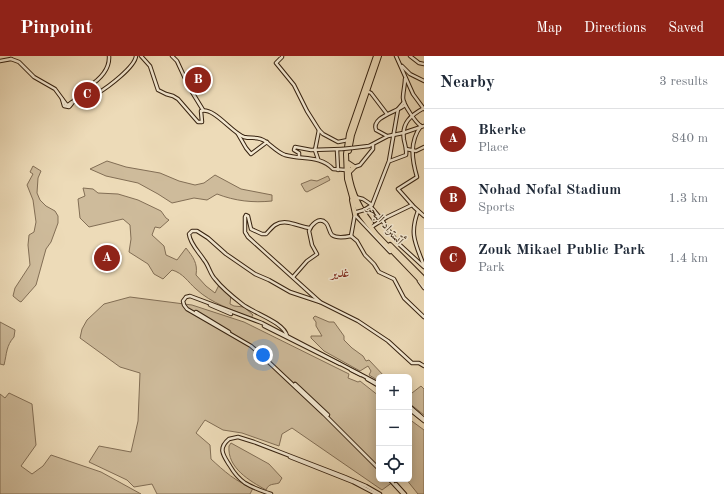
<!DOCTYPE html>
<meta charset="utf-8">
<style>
:root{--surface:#fff;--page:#f2f2f3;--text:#1f2937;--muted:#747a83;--line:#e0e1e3;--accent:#8f2418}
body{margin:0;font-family:"Old Standard TT",Amiri,serif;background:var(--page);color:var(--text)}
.controls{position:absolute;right:12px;bottom:12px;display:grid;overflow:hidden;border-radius:6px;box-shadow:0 2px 10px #0003}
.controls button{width:36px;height:36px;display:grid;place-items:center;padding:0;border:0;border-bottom:1px solid var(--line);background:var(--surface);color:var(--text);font:20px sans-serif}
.you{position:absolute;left:263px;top:299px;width:14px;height:14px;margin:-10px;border:3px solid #fff;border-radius:50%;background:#1a73e8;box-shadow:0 0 0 6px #1a73e833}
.badge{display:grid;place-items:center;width:26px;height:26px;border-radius:50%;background:var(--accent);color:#fff;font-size:13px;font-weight:700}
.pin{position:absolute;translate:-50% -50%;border:2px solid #fff;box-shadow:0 1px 4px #0006}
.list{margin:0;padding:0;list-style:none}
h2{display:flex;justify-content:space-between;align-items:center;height:52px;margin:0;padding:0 16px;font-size:17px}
h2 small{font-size:13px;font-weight:400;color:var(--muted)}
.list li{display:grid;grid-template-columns:26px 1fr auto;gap:12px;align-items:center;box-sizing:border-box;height:60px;padding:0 16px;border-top:1px solid var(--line)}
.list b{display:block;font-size:15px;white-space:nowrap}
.list p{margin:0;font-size:13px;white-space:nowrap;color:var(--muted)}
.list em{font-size:13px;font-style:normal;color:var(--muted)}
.icon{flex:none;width:22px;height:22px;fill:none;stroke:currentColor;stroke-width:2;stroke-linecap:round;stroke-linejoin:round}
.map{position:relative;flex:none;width:424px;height:438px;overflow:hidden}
header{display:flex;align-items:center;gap:24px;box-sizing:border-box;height:56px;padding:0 20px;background:var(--accent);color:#fff}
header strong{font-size:19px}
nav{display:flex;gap:22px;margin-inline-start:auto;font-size:14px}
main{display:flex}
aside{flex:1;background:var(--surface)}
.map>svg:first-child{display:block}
.green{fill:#cebb9b;stroke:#826e55}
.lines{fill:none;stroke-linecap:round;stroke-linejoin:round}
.secondary-casing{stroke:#35210f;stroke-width:4.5}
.highway-casing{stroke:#35210f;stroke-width:6}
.secondary{stroke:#f3e8d1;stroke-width:2.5}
.highway{stroke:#eddbb8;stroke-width:4}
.secondary-bridge-casing{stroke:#35210f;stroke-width:4.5;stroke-linecap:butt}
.secondary-bridge{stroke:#f3e8d1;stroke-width:2.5}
.labels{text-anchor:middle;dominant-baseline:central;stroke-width:3;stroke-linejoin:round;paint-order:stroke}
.street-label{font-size:12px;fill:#35210f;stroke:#f3e8d1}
.quarter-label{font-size:14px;fill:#7a1f14;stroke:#f3e8d1}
</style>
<header>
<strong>Pinpoint</strong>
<nav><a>Map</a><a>Directions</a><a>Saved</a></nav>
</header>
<main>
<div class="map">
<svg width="424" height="438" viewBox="0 0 424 438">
<rect width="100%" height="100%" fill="#eddbb8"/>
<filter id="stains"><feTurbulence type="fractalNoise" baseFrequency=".005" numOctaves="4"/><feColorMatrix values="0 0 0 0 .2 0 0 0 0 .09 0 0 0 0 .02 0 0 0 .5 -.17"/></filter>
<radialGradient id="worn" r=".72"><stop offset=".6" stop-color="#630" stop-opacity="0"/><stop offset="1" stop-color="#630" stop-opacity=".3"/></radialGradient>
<!-- green -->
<g class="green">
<path d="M 87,33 L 95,39 L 97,42 L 95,48 L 93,47 L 90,43 C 86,45 82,50 77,46 L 78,40 Z"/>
<path d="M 107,105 L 126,111 L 160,117 L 179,125 L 195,129 L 204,127 L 215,119 L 241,133 L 272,139 L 272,145 C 253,147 235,145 217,138 L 207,144 L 194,142 L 172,147 L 158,138 L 138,127 L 106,120 L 90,113 Z"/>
<polygon points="33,110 41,115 38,122 37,137 40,144 46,150 55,155 58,160 58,167 51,186 46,193 36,229 21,246 19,245 13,240 15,232 30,209 28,189 29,179 34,176 36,166 33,144 27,129 33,118 30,116"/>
<polygon points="328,120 330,124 307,136 305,135 301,128 311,124 317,125"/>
<path d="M 83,132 L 93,133 L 98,137 L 118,138 L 138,144 L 161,155 L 166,162 L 169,164 L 160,172 L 155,171 L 152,179 L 164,190 L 166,199 L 177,204 L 186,192 C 193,201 198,207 196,219 L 206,230 L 215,237 L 219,229 L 231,239 L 230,248 L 234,250 L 244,251 L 253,259 L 251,262 C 232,253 212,248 196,233 C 188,226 183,217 172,214 L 163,223 L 154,218 L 148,208 L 129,196 L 131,183 L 130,169 L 123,163 L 89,171 L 80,162 L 78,143 L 85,140 Z"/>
<path d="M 130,241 L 192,249 L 244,266 L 349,318 L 348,322 L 358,326 L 360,325 L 379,340 L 379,423 L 397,423 L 382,434 L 292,372 L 282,378 L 279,390 L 242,377 L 223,374 L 205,364 L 196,377 L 210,389 L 211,403 C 224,415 236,426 253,432 L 250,438 L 157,438 L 152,428 L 134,431 L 127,424 L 89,406 L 99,390 L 131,396 L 138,365 L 140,317 L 120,311 L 80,282 L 82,273 L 87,264 L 104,248 Z"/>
<polygon points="315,260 329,266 334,266 344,280 344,284 352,292 363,300 366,305 369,304 385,321 379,321 379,325 369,319 371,315 368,310 360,315 324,295 311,282 311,280 322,280 316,270 316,266 313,262"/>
<path d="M 0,266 L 15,274 L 14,281 C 6,290 7,297 4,309 L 0,308 Z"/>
<polygon points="421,330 424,333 424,359 409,347 409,335 412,337"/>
<polygon points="9,337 32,348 36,389 21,410 32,418 43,410 51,399 101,416 141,438 0,438 0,338 5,342"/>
<polygon points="409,363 424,374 424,438 418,438 406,423 409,423"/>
<path d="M 231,387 L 269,408 L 282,422 L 279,427 C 273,429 269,427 266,434 C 250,425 227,412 229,390 Z"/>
</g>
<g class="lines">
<!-- secondary casing -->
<g class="secondary-casing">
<g id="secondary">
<path d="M 141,0 L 150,10 L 158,34 L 166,38 L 173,40 L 178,43 L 198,66 L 202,66 L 201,55 C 214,51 232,77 244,81 C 251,83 258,80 265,85 C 271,89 277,96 285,99 C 302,104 320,99 333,113 L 346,114"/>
<polyline points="172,0 177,5 189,31 203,54"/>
<polyline points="282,0 282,1 276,7 294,29 307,55 319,74 323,78 338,86 348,84"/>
<polyline points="396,0 413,38 424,53"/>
<polyline points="410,0 419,7 424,8"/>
<polyline points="11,3 19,6 34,21 55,33 66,48 68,49 72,46"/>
<polyline points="0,5 11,3"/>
<polyline points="402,10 410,18 424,25"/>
<path d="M 405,23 C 405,29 403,36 403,42 C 403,48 416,67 421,70"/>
<path d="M 88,31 C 99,24 110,14 109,0"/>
<polyline points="367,35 371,37 387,58"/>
<path d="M 62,43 L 64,50 L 69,51 C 76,44 78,33 89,31 L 95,37 L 98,37 C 108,31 135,11 136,0"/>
<path d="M 421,70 C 409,86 412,104 417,121 L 398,133 L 414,151 L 424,160"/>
<polyline points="238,78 246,92 251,98 267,86"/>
<path d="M 387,80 L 376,74 C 371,61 397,56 405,49"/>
<polyline points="352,92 369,90 388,80 403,77 424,70"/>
<polyline points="406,93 416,95 424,91"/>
<polyline points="337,94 338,114"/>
<polyline points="299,101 299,97 294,94 295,91 311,94 342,93"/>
<polyline points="318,103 315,94 319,74"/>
<path d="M 390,105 L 406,99 C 407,94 405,89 404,84 C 401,67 411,59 424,52"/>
<polyline points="354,111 360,109 373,93 373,89"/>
<polyline points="355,141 363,143 372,149"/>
<polyline points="371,151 382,164 387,172 400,189 424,211"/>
<polyline points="364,154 372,149 389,105 398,53 404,46"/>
<path d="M 418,155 C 409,179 416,188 424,210"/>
<polyline points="355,159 390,196"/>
<polyline points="373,170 387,161 412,149"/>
<path d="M 310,172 C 299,171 286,162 275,169 C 272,171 269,175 266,178 L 262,178 L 251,173 L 248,160 L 246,159 L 245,161 L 245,176 L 248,181 L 320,246 L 358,265 L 388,285 L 412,307 L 419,307 L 424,310"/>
<polyline points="351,180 357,185 365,199 374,208 379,216 394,223 404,242 424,261"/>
<path d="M 293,221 L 307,205 L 317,198 L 312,189 L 309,175 C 311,169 319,160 326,167 C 329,170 329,176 332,179 C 336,182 346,181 351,180 L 355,158"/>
<polyline points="419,225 424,232"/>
<polyline points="210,249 231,258"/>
<polyline points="196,256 229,276"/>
<polyline points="264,270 340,308"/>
<path d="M 287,280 C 284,266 253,257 242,248 C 233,241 222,232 215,223 C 210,218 209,210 204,204 C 199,196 190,188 189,178 L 192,175 L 197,175 L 208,182 L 226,198 L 255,218 L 269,224 L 290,236 L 320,246"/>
<polyline points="351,314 361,319"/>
<polyline points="367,323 379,330"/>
<polyline points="295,328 328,359"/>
<polyline points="379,328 262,267 190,240 186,241 183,245 184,249 187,253 251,290 258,296 324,358 379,413"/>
<polyline points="409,350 424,363"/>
<polyline points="409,353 424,365"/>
<polyline points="290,401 353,426 376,438"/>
<polyline points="389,423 403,438"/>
<polyline points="396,428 405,438"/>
<path d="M 271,438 C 262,435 253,432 245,427 C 238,422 234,417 230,410 C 224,400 217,393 229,383 L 238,381 L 254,386 L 345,421 L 366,430 L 380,438"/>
</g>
</g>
<!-- highway casing -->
<g class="highway-casing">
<g id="highway">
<polyline points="376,0 349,78 346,98 347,123 352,141 362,160 376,178 424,228"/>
<polyline points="349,95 352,79 379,0"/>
<polyline points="348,107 354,111 349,116"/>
<path d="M 348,108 C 349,130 357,149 371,167"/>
<polyline points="352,144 355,158"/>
<polyline points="390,189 424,223"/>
</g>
</g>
<!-- secondary -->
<use href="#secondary" class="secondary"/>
<!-- highway -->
<use href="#highway" class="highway"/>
<!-- secondary-bridge casing -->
<g class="secondary-bridge-casing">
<g id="secondary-bridge">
<polyline points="342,93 352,92"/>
<polyline points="357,156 364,154"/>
</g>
</g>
<!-- secondary-bridge -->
<use href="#secondary-bridge" class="secondary-bridge"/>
</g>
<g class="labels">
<!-- street labels -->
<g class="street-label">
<text transform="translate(385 169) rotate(50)">أتستراد البحر</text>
</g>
<!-- quarter labels -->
<g class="quarter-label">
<text x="340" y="217">غدير</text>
</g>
</g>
<rect width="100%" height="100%" filter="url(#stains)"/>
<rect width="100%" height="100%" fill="url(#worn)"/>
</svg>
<div class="controls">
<button>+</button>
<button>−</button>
<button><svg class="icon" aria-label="locate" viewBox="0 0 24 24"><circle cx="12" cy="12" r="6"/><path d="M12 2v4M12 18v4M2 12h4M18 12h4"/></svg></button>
</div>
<div class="you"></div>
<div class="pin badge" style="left:107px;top:202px">A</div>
<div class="pin badge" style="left:198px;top:24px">B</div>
<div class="pin badge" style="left:87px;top:39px">C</div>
</div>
<aside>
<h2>Nearby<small>3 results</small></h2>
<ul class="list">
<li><span class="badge">A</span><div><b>Bkerke</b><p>Place</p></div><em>840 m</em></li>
<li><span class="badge">B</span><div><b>Nohad Nofal Stadium</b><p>Sports</p></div><em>1.3 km</em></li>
<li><span class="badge">C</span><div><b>Zouk Mikael Public Park</b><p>Park</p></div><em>1.4 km</em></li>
</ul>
</aside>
</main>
